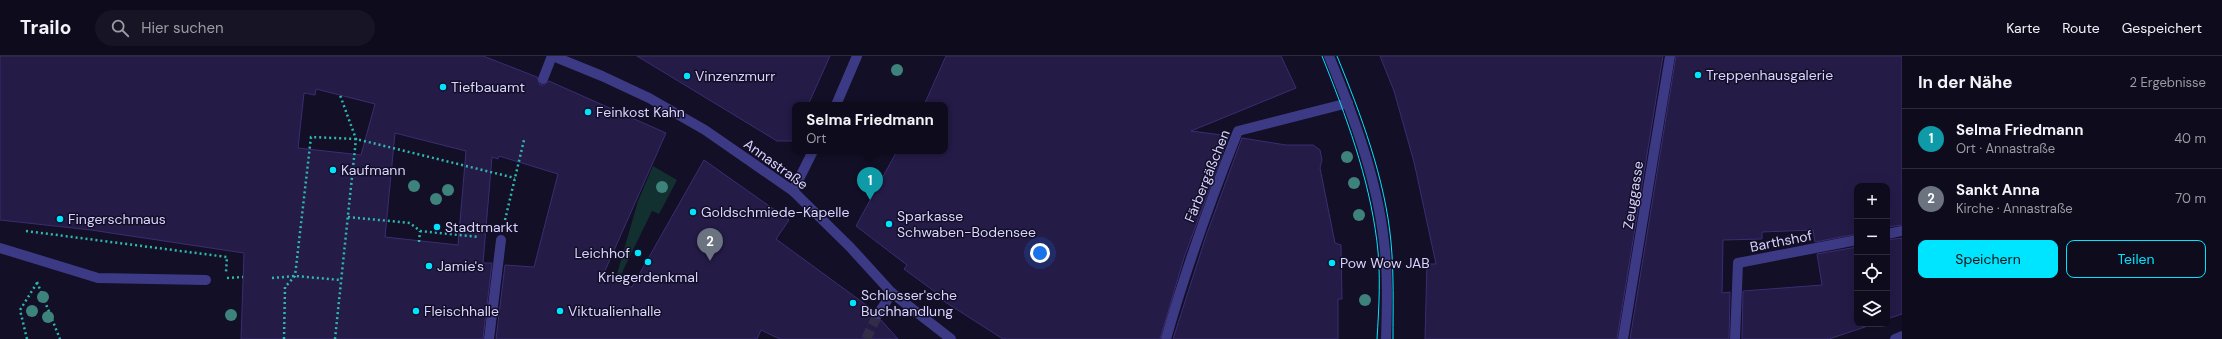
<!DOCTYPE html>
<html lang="de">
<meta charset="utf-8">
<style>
:root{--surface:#0e0b1c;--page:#171425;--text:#f1f3f6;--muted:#9b9ba3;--line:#2e2b3b;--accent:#00e5ff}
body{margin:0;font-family:"DM Sans",sans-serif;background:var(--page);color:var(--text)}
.controls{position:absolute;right:12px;bottom:12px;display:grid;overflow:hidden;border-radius:8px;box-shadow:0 4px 16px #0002}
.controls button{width:36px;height:36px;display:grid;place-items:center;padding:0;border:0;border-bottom:1px solid var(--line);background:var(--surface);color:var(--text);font:20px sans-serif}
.you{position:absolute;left:1040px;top:197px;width:14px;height:14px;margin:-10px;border:3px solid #fff;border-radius:50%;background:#1a73e8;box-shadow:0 0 0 6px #1a73e833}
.badge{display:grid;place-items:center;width:26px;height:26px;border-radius:50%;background:var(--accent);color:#fff;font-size:13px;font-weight:700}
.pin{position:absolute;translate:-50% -33px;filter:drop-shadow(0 1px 2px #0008)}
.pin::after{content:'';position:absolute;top:21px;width:14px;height:12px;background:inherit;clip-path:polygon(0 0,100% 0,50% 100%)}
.popup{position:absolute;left:792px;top:46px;width:156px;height:52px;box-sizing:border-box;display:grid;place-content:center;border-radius:8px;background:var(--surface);filter:drop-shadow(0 1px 3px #0005);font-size:13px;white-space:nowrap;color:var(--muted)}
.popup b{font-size:15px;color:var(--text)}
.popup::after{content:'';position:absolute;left:50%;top:100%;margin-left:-8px;border:8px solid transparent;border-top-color:var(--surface)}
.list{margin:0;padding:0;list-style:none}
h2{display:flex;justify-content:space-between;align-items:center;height:52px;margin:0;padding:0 16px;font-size:17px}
h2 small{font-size:13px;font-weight:400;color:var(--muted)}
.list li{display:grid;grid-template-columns:26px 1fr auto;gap:12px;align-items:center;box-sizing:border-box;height:60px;padding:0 16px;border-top:1px solid var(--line)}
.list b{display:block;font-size:15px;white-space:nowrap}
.list p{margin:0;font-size:13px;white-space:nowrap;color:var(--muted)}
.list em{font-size:13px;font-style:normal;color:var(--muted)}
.actions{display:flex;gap:8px;padding:12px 16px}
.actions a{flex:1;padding:9px 0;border:1px solid var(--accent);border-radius:8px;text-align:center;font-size:14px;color:var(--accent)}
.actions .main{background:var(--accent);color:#111}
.icon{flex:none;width:22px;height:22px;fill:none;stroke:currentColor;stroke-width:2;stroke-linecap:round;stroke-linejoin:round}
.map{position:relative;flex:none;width:1902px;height:283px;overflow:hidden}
header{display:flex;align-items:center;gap:24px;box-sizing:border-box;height:56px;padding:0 20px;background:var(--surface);border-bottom:1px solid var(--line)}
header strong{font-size:19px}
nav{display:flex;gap:22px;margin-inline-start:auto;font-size:14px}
.search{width:280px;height:36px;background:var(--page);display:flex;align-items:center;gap:10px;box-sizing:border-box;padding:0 14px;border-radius:22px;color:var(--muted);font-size:15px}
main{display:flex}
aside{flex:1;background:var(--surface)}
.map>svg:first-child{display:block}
.green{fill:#12302f}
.building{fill:#241b47;stroke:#3b2d73;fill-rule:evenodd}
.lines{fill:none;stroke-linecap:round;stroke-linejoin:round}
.minor-tunnel{stroke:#312d47;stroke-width:10;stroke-dasharray:10 5;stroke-linecap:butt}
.path{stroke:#2fb8b0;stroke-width:2.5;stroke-dasharray:2 3;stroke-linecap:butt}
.minor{stroke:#3d3a85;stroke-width:10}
.tram{stroke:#00e5ff;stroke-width:1}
.tree{fill:#3d827b}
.poi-dot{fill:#00e5ff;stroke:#130f26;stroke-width:1.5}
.labels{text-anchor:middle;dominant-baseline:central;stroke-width:3;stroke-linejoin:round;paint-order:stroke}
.poi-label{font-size:14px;fill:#d9d4ff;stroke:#130f26;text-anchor:start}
.street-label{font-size:14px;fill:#d9d4ff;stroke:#130f26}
</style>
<header>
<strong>Trailo</strong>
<div class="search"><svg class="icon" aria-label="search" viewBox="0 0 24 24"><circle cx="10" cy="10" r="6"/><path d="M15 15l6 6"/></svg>Hier suchen</div>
<nav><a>Karte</a><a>Route</a><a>Gespeichert</a></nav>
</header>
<main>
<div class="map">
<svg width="1902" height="283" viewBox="0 0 1902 283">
<rect width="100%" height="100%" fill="#130f26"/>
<!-- green -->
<polygon class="green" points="653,110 677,124 659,158 652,155 611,239 638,145"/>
<!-- building -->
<g class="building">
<path d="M 0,0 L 483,0 L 537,21 L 540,29 L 544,29 L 549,25 L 560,30 L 666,77 L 604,217 L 632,231 L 704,104 L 789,164 L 776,183 L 873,254 L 872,261 L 877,264 L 881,264 L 898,283 L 780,283 L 761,274 L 757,283 L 496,283 L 505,209 L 534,211 L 558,118 L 499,100 L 498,103 L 492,101 L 483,207 L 492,207 L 483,283 L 241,283 L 244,197 L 91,174 L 0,164 ZM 316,33 L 375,48 L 361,99 L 298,92 L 304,37 L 315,39 ZM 395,77 L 466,95 L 458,189 L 385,181 Z"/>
<polygon points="637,0 830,0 808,49 795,49 795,85 777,85"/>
<polygon points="946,0 1281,0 1296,32 1191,75 1229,80 1184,202 1160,283 1003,283 942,244 942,241 904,213 907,209 856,170 897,95 945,95 945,49 921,49 924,49"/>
<polygon points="1380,0 1663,0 1617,283 1425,283 1427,208 1436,208 1414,106 1394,35"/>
<polygon points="1676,0 1902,0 1902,169 1887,171 1887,130 1857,130 1857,178 1815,186 1813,174 1762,176 1762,183 1723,184 1722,237 1730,236 1729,283 1630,283"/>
<polygon points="1242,82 1286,89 1313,89 1320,94 1322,104 1320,112 1335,187 1341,189 1342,243 1338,243 1338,283 1173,283 1206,180"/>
<polygon points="1902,182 1902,258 1887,263 1887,184"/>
<polygon points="1857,191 1857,268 1874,268 1829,283 1742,283 1743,235 1822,229 1817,198"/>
</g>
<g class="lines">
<!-- minor-tunnel -->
<polyline class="minor-tunnel" points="866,283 878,258"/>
<!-- path -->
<g class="path">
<polyline points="348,161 410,167 420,175 479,181"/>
<polyline points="505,164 524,84"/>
<polyline points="26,175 227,201 226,216"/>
<polyline points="419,186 420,175"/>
<polyline points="227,222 243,221"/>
<polyline points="272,222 295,220 341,224"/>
<polyline points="37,226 60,283"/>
<polyline points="27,283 20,254 37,227"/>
<polyline points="284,283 285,231 295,220 311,81 356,83 515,122"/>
<polyline points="335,283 356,83 340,39"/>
</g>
<!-- minor -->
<g class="minor">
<polyline points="553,0 602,20 649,42 705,74 793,135 850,191 892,237 951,283"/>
<path d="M 1329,0 C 1353,59 1377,122 1384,186 C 1388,218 1387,251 1386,283"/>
<polyline points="543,23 552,0"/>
<polyline points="836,49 857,0"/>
<polyline points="793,135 813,95"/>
<polyline points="1887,178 1902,175"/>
<polyline points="0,192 98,222 206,224"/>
<polyline points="878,258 892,237"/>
<polyline points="489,283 501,184"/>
<path d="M 1166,283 C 1186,212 1211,143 1238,75 L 1348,47"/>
<polyline points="1623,283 1670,0"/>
<polyline points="1735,283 1738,207 1857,184"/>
<polyline points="1895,283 1902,280"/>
</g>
<!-- tram -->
<g class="tram">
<path d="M 1322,0 C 1346,60 1369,121 1377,186 C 1381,218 1379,251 1377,283"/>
<path d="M 1337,0 C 1361,59 1385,122 1391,186 C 1394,218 1393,251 1393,283"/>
</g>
</g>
<!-- trees -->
<g class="tree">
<circle cx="897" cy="14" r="6"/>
<circle cx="1347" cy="101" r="6"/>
<circle cx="1354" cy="127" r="6"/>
<circle cx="414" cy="130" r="6"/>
<circle cx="662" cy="131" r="6"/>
<circle cx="448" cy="134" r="6"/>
<circle cx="436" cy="143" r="6"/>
<circle cx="1359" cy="159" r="6"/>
<circle cx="43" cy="241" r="6"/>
<circle cx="1365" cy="244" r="6"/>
<circle cx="32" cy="255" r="6"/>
<circle cx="231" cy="259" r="6"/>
<circle cx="48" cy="261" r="6"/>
</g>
<!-- markers -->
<g class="poi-dot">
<circle cx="1698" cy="19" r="4"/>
<circle cx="687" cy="20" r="4"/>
<circle cx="443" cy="31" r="4"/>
<circle cx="588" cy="56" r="4"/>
<circle cx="333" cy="114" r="4"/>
<circle cx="693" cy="156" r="4"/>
<circle cx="60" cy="163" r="4"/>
<circle cx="889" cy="168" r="4"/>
<circle cx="437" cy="171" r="4"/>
<circle cx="638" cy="197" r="4"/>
<circle cx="648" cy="206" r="4"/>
<circle cx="1332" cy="207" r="4"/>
<circle cx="429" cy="210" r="4"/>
<circle cx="853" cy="247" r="4"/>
<circle cx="416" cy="255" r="4"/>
<circle cx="560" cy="255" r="4"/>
</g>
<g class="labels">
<!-- poi labels -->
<g class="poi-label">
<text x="1706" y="19">Treppenhausgalerie</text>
<text x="695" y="20">Vinzenzmurr</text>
<text x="451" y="31">Tiefbauamt</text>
<text x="596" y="56">Feinkost Kahn</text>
<text x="341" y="114">Kaufmann</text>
<text x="701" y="156">Goldschmiede-Kapelle</text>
<text x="897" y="160">Sparkasse<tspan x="897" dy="16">Schwaben-Bodensee</tspan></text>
<text x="68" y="163">Fingerschmaus</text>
<text x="445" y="171">Stadtmarkt</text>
<text x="630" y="197" text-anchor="end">Leichhof</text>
<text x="1340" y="207">Pow Wow JAB</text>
<text x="437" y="210">Jamie's</text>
<text x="648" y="221" text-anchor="middle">Kriegerdenkmal</text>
<text x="861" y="239">Schlosser'sche<tspan x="861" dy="16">Buchhandlung</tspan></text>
<text x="424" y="255">Fleischhalle</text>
<text x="568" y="255">Viktualienhalle</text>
</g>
<!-- street labels -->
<g class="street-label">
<text transform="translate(776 108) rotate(36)">Annastraße</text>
<text transform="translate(1207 120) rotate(-68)">Färbergäßchen</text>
<text transform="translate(1633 139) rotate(-81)">Zeuggasse</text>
<text transform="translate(1781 185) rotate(-11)">Barthshof</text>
</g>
</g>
</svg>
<div class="controls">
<button>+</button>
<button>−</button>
<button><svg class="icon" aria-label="locate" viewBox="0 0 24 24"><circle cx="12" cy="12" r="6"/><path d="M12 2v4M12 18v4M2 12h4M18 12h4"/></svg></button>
<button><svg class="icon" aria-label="layers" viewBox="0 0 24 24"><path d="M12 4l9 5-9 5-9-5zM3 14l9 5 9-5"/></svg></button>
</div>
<div class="you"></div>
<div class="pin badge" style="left:870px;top:144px;background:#0f9aa8">1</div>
<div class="popup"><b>Selma Friedmann</b>Ort</div>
<div class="pin badge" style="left:710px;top:205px;background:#6b7280">2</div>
</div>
<aside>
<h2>In der Nähe<small>2 Ergebnisse</small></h2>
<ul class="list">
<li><span class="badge" style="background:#0f9aa8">1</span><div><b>Selma Friedmann</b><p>Ort · Annastraße</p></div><em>40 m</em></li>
<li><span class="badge" style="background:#6b7280">2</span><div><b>Sankt Anna</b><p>Kirche · Annastraße</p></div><em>70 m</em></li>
</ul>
<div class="actions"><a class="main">Speichern</a><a>Teilen</a></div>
</aside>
</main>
